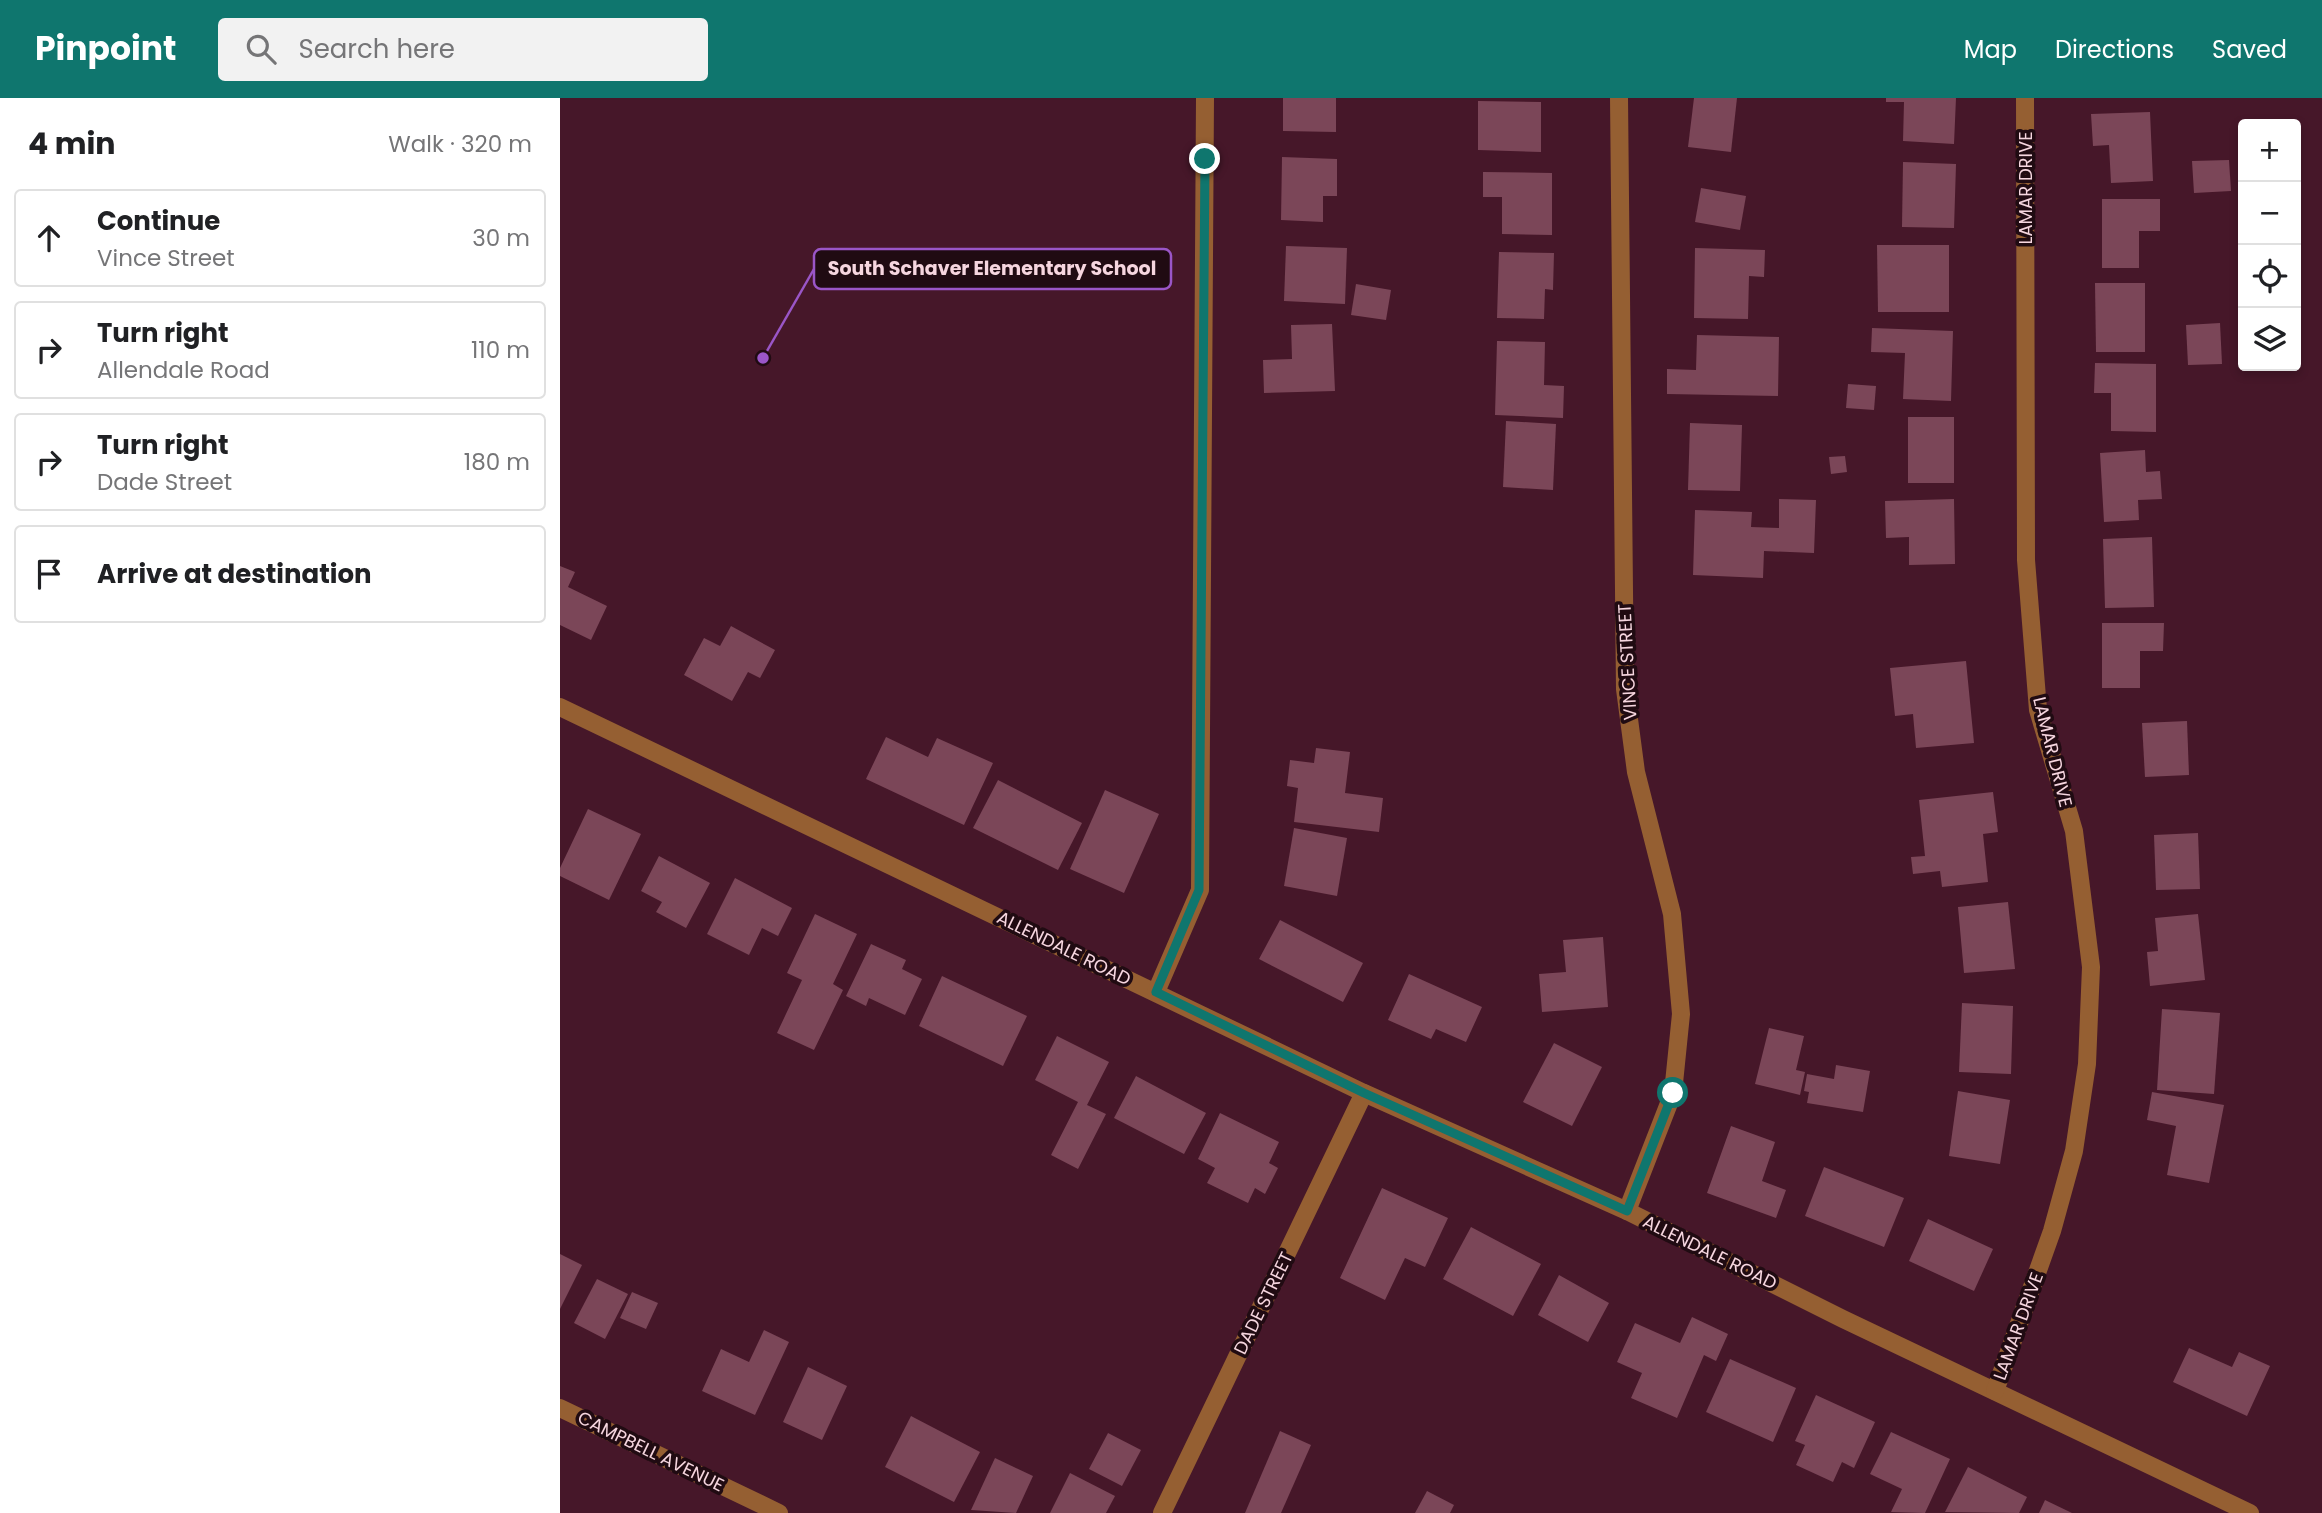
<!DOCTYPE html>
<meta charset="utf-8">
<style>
:root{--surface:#fff;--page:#f2f2f2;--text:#202124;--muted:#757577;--line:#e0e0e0;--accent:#0f766e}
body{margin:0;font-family:Poppins,sans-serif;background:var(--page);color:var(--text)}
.controls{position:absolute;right:21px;top:21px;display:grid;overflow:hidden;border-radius:7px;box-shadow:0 4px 10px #0003}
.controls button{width:63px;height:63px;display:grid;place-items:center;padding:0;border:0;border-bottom:2px solid var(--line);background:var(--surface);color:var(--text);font:35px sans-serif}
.stop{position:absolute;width:21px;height:21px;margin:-16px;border:5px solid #0f766e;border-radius:50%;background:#fff}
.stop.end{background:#0f766e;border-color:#fff;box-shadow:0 2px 7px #0008}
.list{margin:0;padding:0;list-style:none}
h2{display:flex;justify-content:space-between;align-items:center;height:91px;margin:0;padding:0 28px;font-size:30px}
h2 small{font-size:23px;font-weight:400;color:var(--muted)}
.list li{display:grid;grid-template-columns:46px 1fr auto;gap:21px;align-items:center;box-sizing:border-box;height:98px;margin:0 14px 14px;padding:0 14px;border:2px solid var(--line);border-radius:7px}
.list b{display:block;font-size:26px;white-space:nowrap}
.list p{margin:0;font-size:23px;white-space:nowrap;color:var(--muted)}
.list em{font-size:23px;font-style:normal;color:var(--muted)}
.icon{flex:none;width:38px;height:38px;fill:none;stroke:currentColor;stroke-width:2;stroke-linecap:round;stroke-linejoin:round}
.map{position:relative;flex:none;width:1762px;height:1415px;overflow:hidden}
header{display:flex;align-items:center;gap:42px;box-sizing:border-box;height:98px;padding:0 35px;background:var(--accent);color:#fff}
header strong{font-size:33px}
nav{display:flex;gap:38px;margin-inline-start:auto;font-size:24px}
.search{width:490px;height:63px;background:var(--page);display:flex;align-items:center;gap:18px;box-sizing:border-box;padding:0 24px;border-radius:7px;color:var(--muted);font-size:26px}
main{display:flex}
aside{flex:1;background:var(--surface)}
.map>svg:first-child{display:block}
.building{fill:#7b4658}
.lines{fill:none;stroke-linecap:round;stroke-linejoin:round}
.minor{stroke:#955f32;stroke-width:18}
.route{stroke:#0f766e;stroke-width:9}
.labels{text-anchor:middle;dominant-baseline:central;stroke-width:7;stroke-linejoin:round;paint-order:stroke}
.street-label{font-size:18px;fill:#f6d6df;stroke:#200b12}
.leader{fill:none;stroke:#9a56c7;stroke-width:2.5}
.callout-dot{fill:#9a56c7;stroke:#200b12;stroke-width:2.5}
.callout{fill:#200b12;stroke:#9a56c7;stroke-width:2.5}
.callout-label{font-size:19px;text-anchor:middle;font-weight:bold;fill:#f6d6df}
</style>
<header>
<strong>Pinpoint</strong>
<div class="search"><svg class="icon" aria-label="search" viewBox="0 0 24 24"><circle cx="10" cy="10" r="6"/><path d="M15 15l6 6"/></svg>Search here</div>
<nav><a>Map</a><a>Directions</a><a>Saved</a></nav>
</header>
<main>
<aside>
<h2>4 min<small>Walk · 320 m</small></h2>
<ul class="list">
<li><svg class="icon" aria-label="ahead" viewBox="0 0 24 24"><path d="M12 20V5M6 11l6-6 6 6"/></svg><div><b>Continue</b><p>Vince Street</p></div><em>30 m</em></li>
<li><svg class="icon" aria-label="right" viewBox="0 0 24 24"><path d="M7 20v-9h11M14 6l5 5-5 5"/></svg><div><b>Turn right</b><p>Allendale Road</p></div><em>110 m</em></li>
<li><svg class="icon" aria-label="right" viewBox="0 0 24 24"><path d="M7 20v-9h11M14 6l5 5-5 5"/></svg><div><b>Turn right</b><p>Dade Street</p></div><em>180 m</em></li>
<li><svg class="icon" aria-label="arrive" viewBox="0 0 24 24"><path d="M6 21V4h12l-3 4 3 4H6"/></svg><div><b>Arrive at destination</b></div></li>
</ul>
</aside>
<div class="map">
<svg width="1762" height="1415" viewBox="0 0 1762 1415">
<rect width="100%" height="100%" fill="#461729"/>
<!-- building -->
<g class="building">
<polygon points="723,0 776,0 776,34 723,33"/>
<polygon points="1134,0 1177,0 1171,54 1128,49"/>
<polygon points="1326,0 1396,0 1394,46 1343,43 1344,4 1326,4"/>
<polygon points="918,3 981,4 981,54 918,52"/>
<polygon points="1590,14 1593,83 1551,85 1549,47 1533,48 1531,16"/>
<polygon points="722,59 777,61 777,98 763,98 763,124 721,122"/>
<polygon points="1669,62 1671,93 1634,95 1632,63"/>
<polygon points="1343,64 1396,66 1394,130 1342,129"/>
<polygon points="923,74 992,75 992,137 942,136 942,99 923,99"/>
<polygon points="1141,90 1186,98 1180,132 1135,124"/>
<polygon points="1542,101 1600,101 1600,133 1579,133 1579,170 1542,170"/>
<polygon points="1317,147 1389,147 1389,214 1318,214"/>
<polygon points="726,148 787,150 785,206 724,203"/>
<polygon points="1135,150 1205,152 1204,179 1189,178 1188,221 1134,220"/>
<polygon points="939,154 994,155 993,192 985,191 984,221 937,220"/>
<polygon points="1535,185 1585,185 1585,254 1536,254"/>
<polygon points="796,186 831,192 826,222 791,217"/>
<polygon points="1660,225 1662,266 1628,267 1626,227"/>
<polygon points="772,226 775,293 704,295 703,262 732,261 731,227"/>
<polygon points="1312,230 1393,233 1391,303 1343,301 1345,255 1311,254"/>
<polygon points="1137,237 1219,239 1218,298 1107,296 1107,271 1136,272"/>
<polygon points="937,243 985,244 984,287 1004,288 1003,320 935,317"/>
<polygon points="1535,265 1596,266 1596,334 1551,333 1551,295 1534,295"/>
<polygon points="1288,286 1316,288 1314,312 1286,310"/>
<rect x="1348" y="319" width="46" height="66"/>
<polygon points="946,323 996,326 993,392 943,389"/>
<polygon points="1130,325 1182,327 1180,393 1128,392"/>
<polygon points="1585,352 1586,374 1600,373 1602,401 1578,402 1579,422 1544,424 1540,355"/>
<polygon points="1285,358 1287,374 1271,376 1269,359"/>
<polygon points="1219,401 1256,402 1254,455 1204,453 1203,480 1133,477 1135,412 1192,414 1191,429 1219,430"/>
<polygon points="1394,401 1395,466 1349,467 1349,439 1326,440 1325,403"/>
<polygon points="1592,439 1594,509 1545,510 1543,441"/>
<polygon points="0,468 15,474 8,489 47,508 31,542 0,527"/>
<polygon points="1542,525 1604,525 1603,553 1580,553 1580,590 1542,590"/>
<polygon points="171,528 215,552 200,580 188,574 172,603 124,577 144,540 160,548"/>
<polygon points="1406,563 1414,645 1356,650 1353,616 1335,618 1330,570"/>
<polygon points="1627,623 1629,677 1585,679 1582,625"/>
<polygon points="326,639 368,659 377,640 433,665 404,727 306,681"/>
<polygon points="756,650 790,654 785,695 823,700 819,734 734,724 738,690 727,688 730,662 754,665"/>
<polygon points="438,682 522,725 498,772 413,730"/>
<polygon points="545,692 599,716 564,795 510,771"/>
<polygon points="1433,694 1438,734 1423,736 1428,784 1382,789 1380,773 1353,776 1351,759 1365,758 1359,702"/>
<polygon points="28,711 81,736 49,802 0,778 0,770"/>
<polygon points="734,730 787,740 777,798 724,788"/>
<polygon points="1638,735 1640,791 1596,792 1594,737"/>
<polygon points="99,758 150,785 126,830 96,814 102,804 81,793"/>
<polygon points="175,780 232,810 218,838 202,830 189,857 147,836"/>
<polygon points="1448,804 1455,871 1404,875 1398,809"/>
<polygon points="255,816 297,836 273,886 283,892 254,952 217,935 242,882 227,875"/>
<polygon points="1638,816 1645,882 1590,888 1587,854 1598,853 1595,820"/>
<polygon points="720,822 803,865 783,904 699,861"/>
<polygon points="1043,839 1048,909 982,914 979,876 1006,874 1003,842"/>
<polygon points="311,846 346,862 342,871 362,881 345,917 309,900 306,908 286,898"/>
<polygon points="849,876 922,909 906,944 876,931 871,941 828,922"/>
<polygon points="382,878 467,918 443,968 359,928"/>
<polygon points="1402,905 1453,908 1451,976 1399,974"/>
<polygon points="1602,911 1660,915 1654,996 1597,992"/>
<polygon points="1209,930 1244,938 1236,972 1245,974 1240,997 1195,986"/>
<polygon points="497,938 549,964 527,1007 546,1016 518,1071 491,1057 518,1004 475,982"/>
<polygon points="994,945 1042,969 1012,1028 963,1004"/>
<polygon points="1276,967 1310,973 1303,1014 1247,1005 1249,994 1244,993 1247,976 1274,981"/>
<polygon points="576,978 646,1015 624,1056 554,1020"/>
<polygon points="1398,993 1450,1002 1440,1066 1389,1058"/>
<polygon points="1592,994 1664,1007 1649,1085 1607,1077 1616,1028 1587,1022"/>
<polygon points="660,1015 719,1044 709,1065 718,1070 705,1096 695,1090 688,1105 647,1085 655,1070 638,1061"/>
<polygon points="1171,1028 1215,1044 1202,1083 1226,1092 1216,1120 1147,1095"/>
<polygon points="1264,1069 1344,1100 1324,1149 1245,1118"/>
<polygon points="822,1090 888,1120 865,1169 845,1160 825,1202 780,1180"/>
<polygon points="1368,1121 1433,1151 1414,1193 1349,1163"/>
<polygon points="911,1129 981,1166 953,1218 883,1181"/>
<polygon points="0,1156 22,1167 0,1211"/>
<polygon points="999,1177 1049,1205 1028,1244 978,1217"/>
<polygon points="37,1181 68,1196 45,1241 14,1225"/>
<polygon points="72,1194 98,1205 86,1231 60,1220"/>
<polygon points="1132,1219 1168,1236 1156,1263 1144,1257 1117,1320 1071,1300 1082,1275 1057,1264 1075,1225 1120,1245"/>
<polygon points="204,1232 229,1244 195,1317 142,1293 161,1251 189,1264"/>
<polygon points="1629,1250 1672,1269 1679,1254 1710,1268 1687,1318 1613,1284"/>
<polygon points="1170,1261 1236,1290 1213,1344 1146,1314"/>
<polygon points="248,1269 287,1288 262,1342 223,1324"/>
<polygon points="1256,1297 1315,1324 1294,1370 1282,1364 1273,1384 1236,1367 1245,1347 1235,1343"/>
<polygon points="351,1318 420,1354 394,1404 325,1369"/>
<polygon points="720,1333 751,1347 721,1415 685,1415"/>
<polygon points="1331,1334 1390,1361 1365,1415 1331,1414 1342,1391 1310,1376"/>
<polygon points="548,1335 581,1352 562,1388 529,1371"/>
<polygon points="435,1360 473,1378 456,1415 411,1412"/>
<polygon points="1408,1369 1467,1399 1459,1415 1385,1414"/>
<polygon points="510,1375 555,1398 546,1415 490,1415"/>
<polygon points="867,1393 894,1407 890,1415 855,1415"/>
<polygon points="1485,1402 1512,1415 1479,1415"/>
</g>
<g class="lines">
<!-- minor -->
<g class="minor">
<polyline points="1059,0 1065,591 1076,674 1112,816 1121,916 1113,995 1067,1113"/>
<polyline points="0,609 804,995 1067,1113 1283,1221 1690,1415"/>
<polyline points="596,894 640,792 645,0"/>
<polyline points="1435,1293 1492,1133 1514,1053 1527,966 1531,869 1514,733 1478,612 1466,462 1465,0"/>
<polyline points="0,1310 219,1415"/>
<polyline points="602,1415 804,995"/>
</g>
</g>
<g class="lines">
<!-- route -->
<polyline class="route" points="645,61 639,792 596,894 804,995 1067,1113 1113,995"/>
</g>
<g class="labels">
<!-- street labels -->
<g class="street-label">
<text transform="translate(1465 90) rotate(-90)">LAMAR DRIVE</text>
<text transform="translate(1067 564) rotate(-93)">VINCE STREET</text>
<text transform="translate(1493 654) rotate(76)">LAMAR DRIVE</text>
<text transform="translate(504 850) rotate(26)">ALLENDALE ROAD</text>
<text transform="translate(1150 1154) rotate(26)">ALLENDALE ROAD</text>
<text transform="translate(703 1205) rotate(-64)">DADE STREET</text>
<text transform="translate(1458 1228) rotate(-70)">LAMAR DRIVE</text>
<text transform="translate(91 1353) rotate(26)">CAMPBELL AVENUE</text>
</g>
</g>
<!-- callouts -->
<path class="leader" d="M203 260L254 171"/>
<circle class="callout-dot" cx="203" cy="260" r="7"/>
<rect class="callout" x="254" y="151" width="357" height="40" rx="7"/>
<g class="callout-label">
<text x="432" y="177">South Schaver Elementary School</text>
</g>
</svg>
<div class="controls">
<button>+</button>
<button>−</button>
<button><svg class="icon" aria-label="locate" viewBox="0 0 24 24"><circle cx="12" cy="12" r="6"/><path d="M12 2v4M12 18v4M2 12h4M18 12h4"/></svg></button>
<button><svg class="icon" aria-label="layers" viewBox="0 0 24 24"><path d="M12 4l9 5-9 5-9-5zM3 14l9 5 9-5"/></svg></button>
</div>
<div class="stop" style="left:1113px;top:995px"></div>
<div class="stop end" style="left:645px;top:61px"></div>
</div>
</main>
